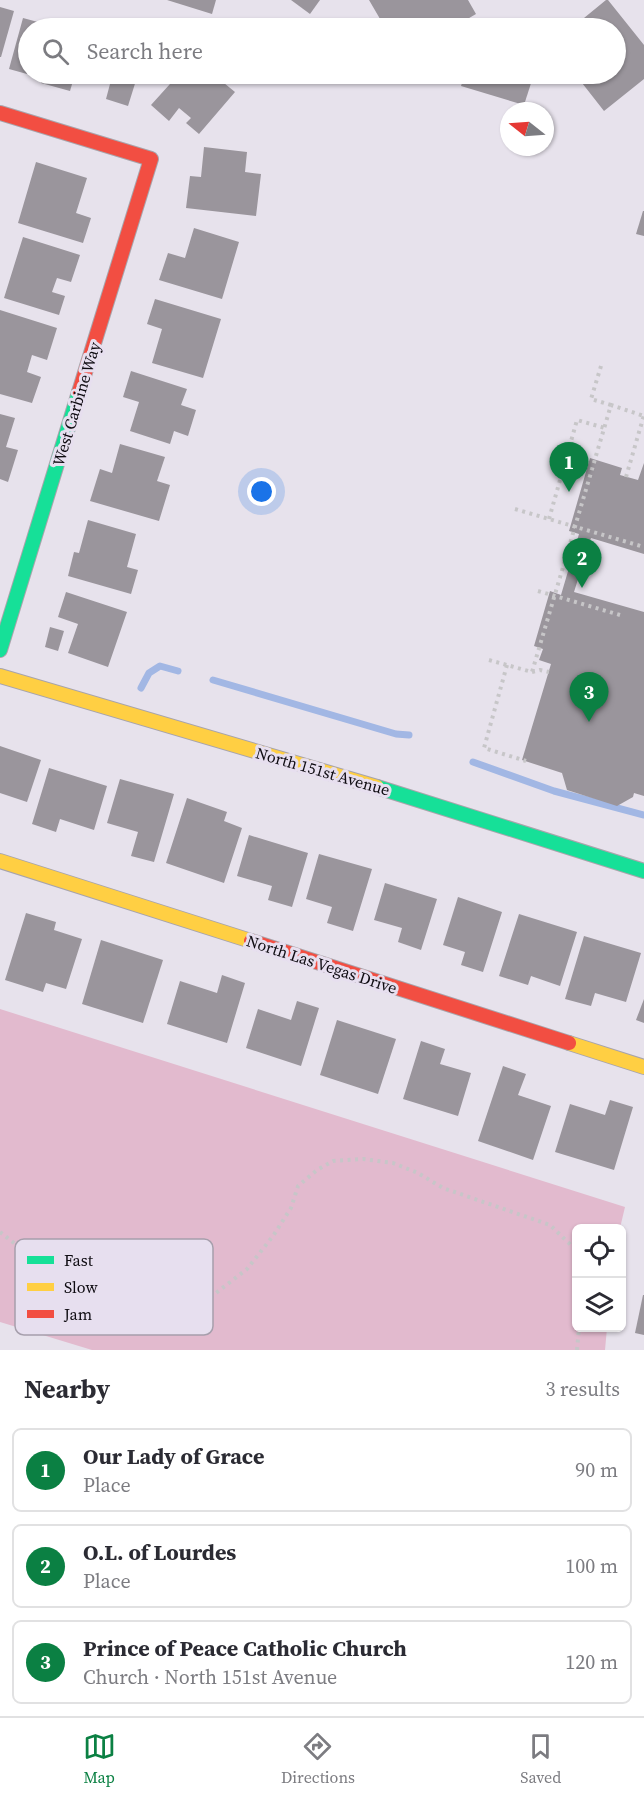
<!DOCTYPE html>
<meta charset="utf-8">
<style>
:root{--surface:#fff;--page:#f7f7f7;--text:#2b2b33;--muted:#7c7c81;--line:#e1e1e2;--accent:#0b8043}
body{margin:0;font-family:"Source Serif 4",serif;background:var(--page);color:var(--text)}
.controls{position:absolute;right:18px;bottom:18px;display:grid;overflow:hidden;border-radius:9px;box-shadow:0 2px 4px #0004}
.controls button{width:54px;height:54px;display:grid;place-items:center;padding:0;border:0;border-bottom:2px solid var(--line);background:var(--surface);color:var(--text);font:30px sans-serif}
.compass{position:absolute;left:500px;top:102px;width:54px;height:54px;border-radius:50%;background:var(--surface);box-shadow:0 2px 4px #0004;rotate:287deg}
.you{position:absolute;left:262px;top:492px;width:21px;height:21px;margin:-15px;border:4px solid #fff;border-radius:50%;background:#1a73e8;box-shadow:0 0 0 9px #1a73e833}
.badge{display:grid;place-items:center;width:39px;height:39px;border-radius:50%;background:var(--accent);color:#fff;font-size:20px;font-weight:700}
.pin{position:absolute;translate:-50% -50px;filter:drop-shadow(0 2px 3px #0008)}
.pin::after{content:'';position:absolute;top:32px;width:21px;height:18px;background:inherit;clip-path:polygon(0 0,100% 0,50% 100%)}
.list{margin:0;padding:0;list-style:none}
h2{display:flex;justify-content:space-between;align-items:center;height:78px;margin:0;padding:0 24px;font-size:26px}
h2 small{font-size:20px;font-weight:400;color:var(--muted)}
.list li{display:grid;grid-template-columns:39px 1fr auto;gap:18px;align-items:center;box-sizing:border-box;height:84px;margin:0 12px 12px;padding:0 12px;border:2px solid var(--line);border-radius:9px}
.list b{display:block;font-size:22px;white-space:nowrap}
.list p{margin:0;font-size:20px;white-space:nowrap;color:var(--muted)}
.list em{font-size:20px;font-style:normal;color:var(--muted)}
.icon{flex:none;width:33px;height:33px;fill:none;stroke:currentColor;stroke-width:2;stroke-linecap:round;stroke-linejoin:round}
.map{position:relative;flex:none;width:644px;height:1350px;overflow:hidden}
.search{position:absolute;background:var(--surface);box-shadow:0 2px 4px #0004;left:18px;right:18px;top:18px;height:66px;display:flex;align-items:center;gap:15px;box-sizing:border-box;padding:0 21px;border-radius:33px;color:var(--muted);font-size:22px}
.sheet{height:366px;background:var(--surface)}
nav{display:flex;justify-content:space-around;align-items:center;box-sizing:border-box;height:84px;border-top:2px solid var(--line);background:var(--surface);font-size:16px;color:var(--muted)}
nav a{display:grid;justify-items:center;gap:3px}
nav .on{color:var(--accent)}
.map>svg:first-child{display:block}
.green{fill:#e2bace}
.lines{fill:none;stroke-linecap:round;stroke-linejoin:round}
.stream{stroke:#a2b7e4;stroke-width:7}
.building{fill:#9a959c}
.fast-casing{stroke:#a8a4ab;stroke-width:16}
.slow-casing{stroke:#a8a4ab;stroke-width:16}
.jam-casing{stroke:#a8a4ab;stroke-width:16}
.path{stroke:#c7c6c8;stroke-width:4;stroke-dasharray:3 4.5;stroke-linecap:butt}
.fast{stroke:#16e098;stroke-width:14}
.slow{stroke:#ffcf43;stroke-width:14}
.jam{stroke:#f24e42;stroke-width:14}
.labels{text-anchor:middle;dominant-baseline:central;stroke-width:6;stroke-linejoin:round;paint-order:stroke}
.street-label{font-size:16px;fill:#0e0b11;stroke:#e7dfef}
.key{fill:#e7dfef;stroke:#a69fac;stroke-width:1.5}
.key-label{font-size:16px;fill:#0e0b11}
</style>
<div class="map">
<svg width="644" height="1350" viewBox="0 0 644 1350">
<rect width="100%" height="100%" fill="#e7e2ec"/>
<!-- green -->
<polygon class="green" points="0,1009 625,1207 620,1228 576,1228 576,1328 607,1328 605,1350 92,1350 0,1322"/>
<g class="lines">
<!-- stream -->
<g class="stream">
<polyline points="213,680 396,734 409,735"/>
<polyline points="141,688 149,673 160,666 178,671"/>
<polyline points="473,762 554,791 644,815"/>
</g>
</g>
<!-- building -->
<g class="building">
<polygon points="167,0 216,0 212,14"/>
<polygon points="291,0 320,0 310,14"/>
<polygon points="369,0 468,0 476,14 452,28 375,28 383,24"/>
<polygon points="606,0 608,0 644,45 644,79 604,111 575,74 616,74 616,28 593,28 584,18"/>
<polygon points="0,7 14,11 1,57 0,57"/>
<polygon points="23,18 60,28 28,28 27,74 9,69"/>
<polygon points="44,74 75,74 70,91 41,83"/>
<polygon points="88,74 138,74 128,106 106,99 110,84 87,77"/>
<polygon points="179,74 213,74 235,92 199,134 186,123 191,118 179,108 169,121 151,105"/>
<polygon points="465,74 534,74 524,105 461,86"/>
<polygon points="204,147 247,152 245,172 261,174 256,216 186,208 190,176 201,177"/>
<polygon points="36,162 87,178 76,213 91,218 83,243 18,223"/>
<polygon points="643,211 644,211 644,236 636,234"/>
<polygon points="194,228 239,242 222,299 159,280 168,253 185,258"/>
<polygon points="23,237 80,255 71,282 57,278 52,292 65,296 59,315 4,298"/>
<polygon points="155,299 221,319 203,378 152,363 162,329 147,324"/>
<polygon points="0,310 57,328 47,360 32,355 27,372 41,377 32,403 0,394"/>
<polygon points="131,371 187,389 181,405 196,410 188,436 174,431 170,444 130,431 139,402 123,397"/>
<polygon points="0,414 15,418 6,447 18,450 8,482 0,479"/>
<polygon points="120,444 165,457 157,481 170,485 159,521 90,501 100,469 112,473"/>
<polygon points="590,458 622,468 620,475 638,480 644,463 644,554 591,538 574,592 644,612 644,796 634,793 633,797 617,806 567,790 562,773 522,760 551,664 539,660 543,649 534,646 550,591 561,595 579,534 569,531"/>
<polygon points="88,520 136,534 127,567 138,570 131,594 68,576 74,552 79,553"/>
<polygon points="66,592 127,612 108,667 68,653 78,624 58,617"/>
<polygon points="50,627 64,631 58,651 45,647"/>
<polygon points="0,746 41,760 27,802 0,793"/>
<polygon points="49,768 107,786 94,830 60,819 56,832 32,824"/>
<polygon points="120,779 174,794 154,862 131,856 138,832 107,823"/>
<polygon points="187,798 227,812 224,821 242,828 224,883 166,863"/>
<polygon points="249,835 308,853 292,907 268,900 272,886 237,876"/>
<polygon points="319,854 372,869 353,931 327,923 332,907 306,899"/>
<polygon points="385,883 437,899 421,950 398,942 402,928 374,920"/>
<polygon points="458,897 502,912 483,972 461,965 465,952 443,945"/>
<polygon points="26,913 56,922 54,930 82,939 66,989 46,983 43,992 5,980"/>
<polygon points="519,914 577,932 560,986 531,976 528,985 499,976"/>
<polygon points="584,936 641,953 626,1002 595,993 591,1006 565,999"/>
<polygon points="101,940 163,960 143,1023 82,1004"/>
<polygon points="222,975 245,983 227,1043 167,1024 180,981 217,993"/>
<polygon points="644,999 644,1023 636,1020"/>
<polygon points="297,1001 319,1008 301,1066 246,1048 258,1009 291,1020"/>
<polygon points="337,1020 396,1039 378,1094 320,1075"/>
<polygon points="421,1041 445,1049 440,1064 471,1073 458,1116 403,1099"/>
<polygon points="503,1066 526,1074 518,1095 551,1106 533,1160 478,1141"/>
<polygon points="610,1100 633,1107 614,1170 555,1152 570,1104 605,1115"/>
<polygon points="643,1295 644,1295 644,1335 635,1333"/>
</g>
<g class="lines">
<!-- fast casing -->
<g class="fast-casing">
<g id="fast">
<polyline points="0,650 79,392"/>
<polyline points="377,787 644,871"/>
</g>
</g>
<!-- slow casing -->
<g class="slow-casing">
<g id="slow">
<polyline points="0,676 377,787"/>
<polyline points="0,861 251,941"/>
<polyline points="569,1043 644,1067"/>
</g>
</g>
<!-- jam casing -->
<g class="jam-casing">
<g id="jam">
<polyline points="0,113 151,159 79,392"/>
<polyline points="251,941 569,1043"/>
</g>
</g>
<!-- path -->
<g class="path">
<polyline points="601,366 591,399 611,405"/>
<polyline points="626,477 644,415"/>
<polyline points="515,509 644,547"/>
<polyline points="549,519 577,420 605,428"/>
<polyline points="565,558 587,564"/>
<polyline points="538,591 620,615"/>
<polyline points="489,660 532,672 611,405 644,416"/>
<polyline points="507,665 484,748 526,761"/>
<polyline points="532,672 540,670 549,672"/>
<polyline points="0,1232 32,1257 52,1283 85,1295 120,1304 151,1311 177,1314 207,1300 247,1269 273,1236 291,1208 298,1186 317,1170 333,1161 363,1159 393,1163 418,1173 443,1188 550,1225 574,1248 576,1279"/>
<polyline points="577,1350 579,1328"/>
</g>
<!-- fast -->
<use href="#fast" class="fast"/>
<!-- slow -->
<use href="#slow" class="slow"/>
<!-- jam -->
<use href="#jam" class="jam"/>
</g>
<g class="labels">
<!-- street labels -->
<g class="street-label">
<text transform="translate(76 404) rotate(-73)">West Carbine Way</text>
<text transform="translate(323 771) rotate(16)">North 151st Avenue</text>
<text transform="translate(322 964) rotate(18)">North Las Vegas Drive</text>
</g>
</g>
<!-- legend -->
<rect x="15" y="1239" width="198" height="96" rx="9" class="key"/>
<rect x="27" y="1256" width="27" height="8" fill="#16e098"/>
<rect x="27" y="1283" width="27" height="8" fill="#ffcf43"/>
<rect x="27" y="1310" width="27" height="8" fill="#f24e42"/>
<g class="key-label">
<text x="64" y="1266">Fast</text>
<text x="64" y="1293">Slow</text>
<text x="64" y="1320">Jam</text>
</g>
</svg>
<div class="controls">
<button><svg class="icon" aria-label="locate" viewBox="0 0 24 24"><circle cx="12" cy="12" r="6"/><path d="M12 2v4M12 18v4M2 12h4M18 12h4"/></svg></button>
<button><svg class="icon" aria-label="layers" viewBox="0 0 24 24"><path d="M12 4l9 5-9 5-9-5zM3 14l9 5 9-5"/></svg></button>
</div>
<svg class="compass" viewBox="-18 -18 36 36"><path d="M0-13l5 13h-10z" fill="#e53935"/><path d="M0 13l5-13h-10z" fill="#7c7c81"/></svg>
<div class="you"></div>
<div class="pin badge" style="left:569px;top:492px">1</div>
<div class="pin badge" style="left:582px;top:588px">2</div>
<div class="pin badge" style="left:589px;top:722px">3</div>
<div class="search"><svg class="icon" aria-label="search" viewBox="0 0 24 24"><circle cx="10" cy="10" r="6"/><path d="M15 15l6 6"/></svg>Search here</div>
</div>
<section class="sheet">
<h2>Nearby<small>3 results</small></h2>
<ul class="list">
<li><span class="badge">1</span><div><b>Our Lady of Grace</b><p>Place</p></div><em>90 m</em></li>
<li><span class="badge">2</span><div><b>O.L. of Lourdes</b><p>Place</p></div><em>100 m</em></li>
<li><span class="badge">3</span><div><b>Prince of Peace Catholic Church</b><p>Church · North 151st Avenue</p></div><em>120 m</em></li>
</ul>
</section>
<nav>
<a class="on"><svg class="icon" aria-label="map" viewBox="0 0 24 24"><path d="M3 6l6-2 6 2 6-2v14l-6 2-6-2-6 2zM9 4v14M15 6v14"/></svg>Map</a>
<a><svg class="icon" aria-label="directions" viewBox="0 0 24 24"><path d="M12 3l9 9-9 9-9-9zM9 14v-3h6M13 9l2 2-2 2"/></svg>Directions</a>
<a><svg class="icon" aria-label="saved" viewBox="0 0 24 24"><path d="M7 4h10v16l-5-4-5 4z"/></svg>Saved</a>
</nav>
